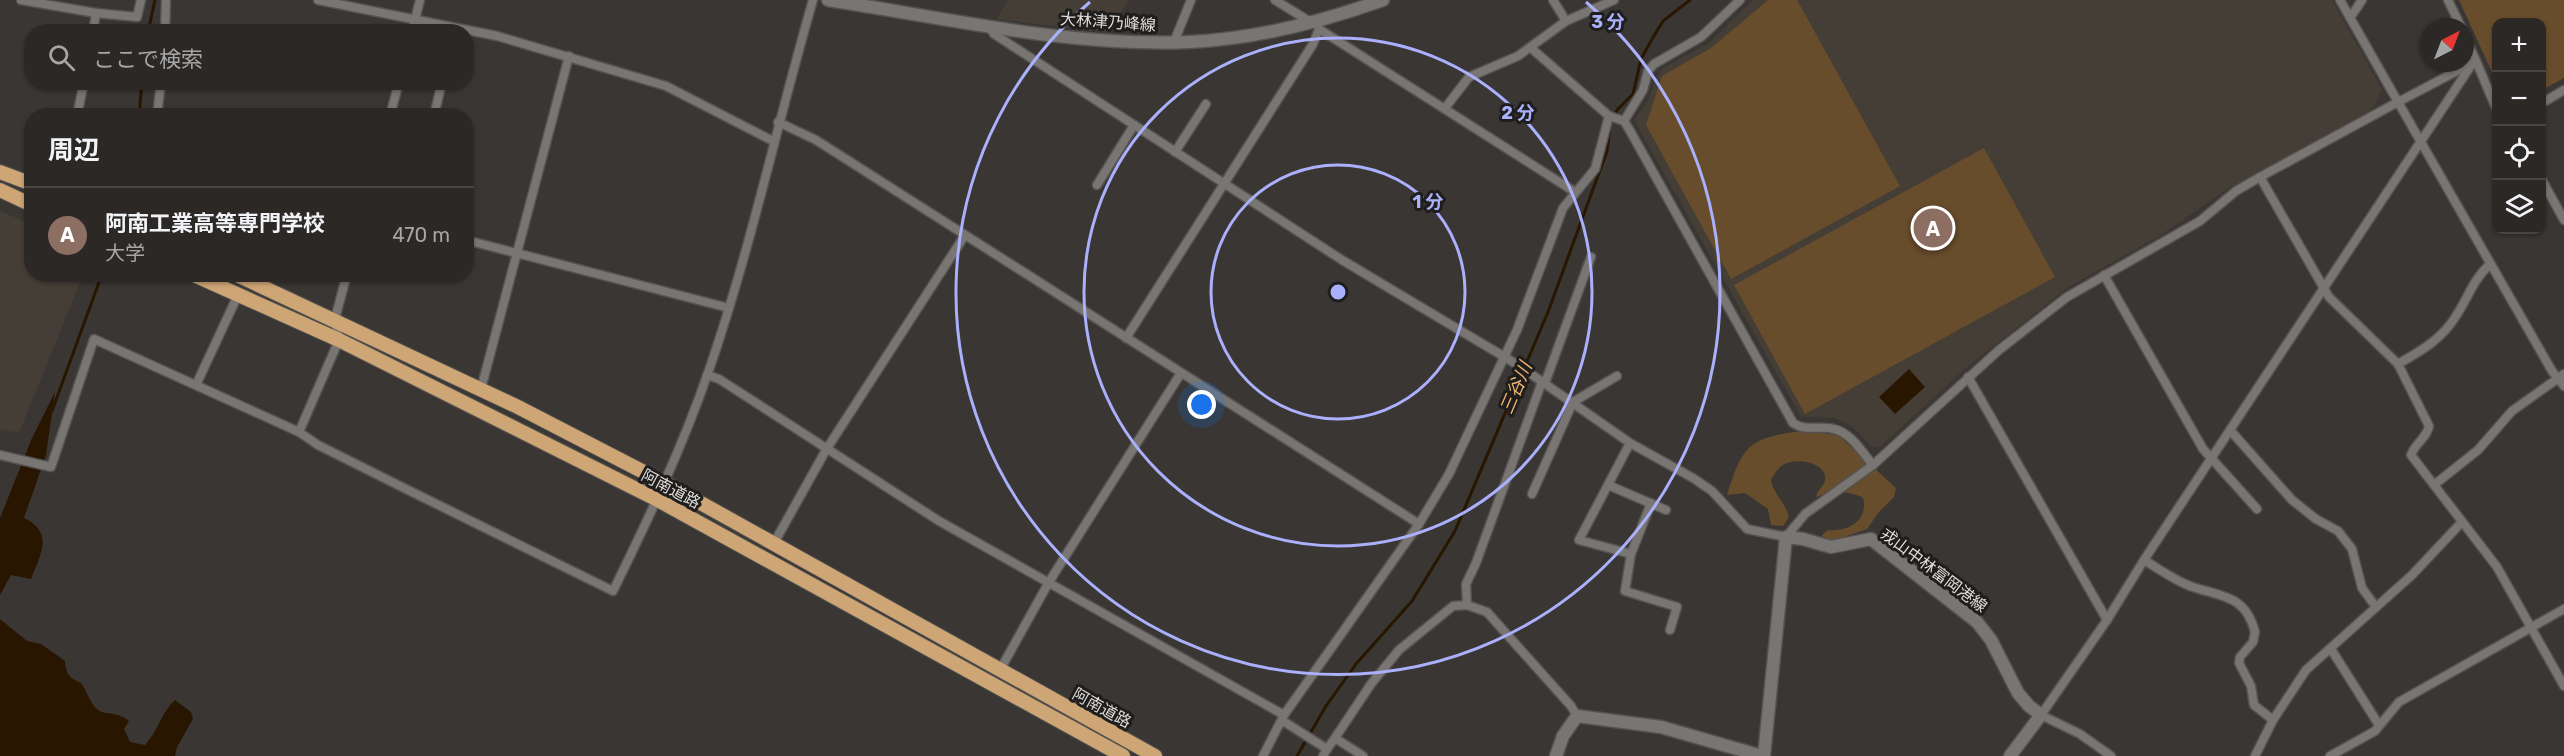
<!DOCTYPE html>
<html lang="ja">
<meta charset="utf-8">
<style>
:root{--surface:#2b2826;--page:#33302e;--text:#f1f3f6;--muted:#a6a6a7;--line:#474443;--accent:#aab0fb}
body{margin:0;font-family:Rubik,"Noto Sans JP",sans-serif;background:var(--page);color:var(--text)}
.controls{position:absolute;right:18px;top:18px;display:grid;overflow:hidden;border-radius:12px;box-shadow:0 2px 4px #0004}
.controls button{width:54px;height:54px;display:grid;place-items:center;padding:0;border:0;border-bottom:2px solid var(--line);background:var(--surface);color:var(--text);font:30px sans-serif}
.compass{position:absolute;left:2420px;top:18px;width:54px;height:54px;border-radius:50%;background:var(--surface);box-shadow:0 2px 4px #0004;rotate:42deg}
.you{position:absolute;left:1202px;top:405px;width:21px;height:21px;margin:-15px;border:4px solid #fff;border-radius:50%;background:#1a73e8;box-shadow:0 0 0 9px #1a73e833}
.badge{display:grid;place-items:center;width:39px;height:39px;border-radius:50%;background:var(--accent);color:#fff;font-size:20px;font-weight:700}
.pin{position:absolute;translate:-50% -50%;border:3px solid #fff;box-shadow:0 2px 6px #0006}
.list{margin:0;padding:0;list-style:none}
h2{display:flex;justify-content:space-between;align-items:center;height:78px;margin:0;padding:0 24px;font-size:26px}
h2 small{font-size:20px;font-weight:400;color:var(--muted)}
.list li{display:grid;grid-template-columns:39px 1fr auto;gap:18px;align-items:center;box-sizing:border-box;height:96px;padding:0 24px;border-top:2px solid var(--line)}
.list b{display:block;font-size:22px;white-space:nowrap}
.list p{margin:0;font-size:20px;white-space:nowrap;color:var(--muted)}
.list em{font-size:20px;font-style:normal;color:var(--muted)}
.icon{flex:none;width:33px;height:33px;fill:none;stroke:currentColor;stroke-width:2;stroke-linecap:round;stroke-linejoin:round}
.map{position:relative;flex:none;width:2564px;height:756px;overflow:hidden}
.search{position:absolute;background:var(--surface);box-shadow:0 2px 4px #0004;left:24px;top:24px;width:450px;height:66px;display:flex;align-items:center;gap:15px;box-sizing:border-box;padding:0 21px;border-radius:24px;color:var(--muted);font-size:22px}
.panel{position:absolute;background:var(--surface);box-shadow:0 2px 4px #0004;left:24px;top:108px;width:450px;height:174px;border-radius:24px}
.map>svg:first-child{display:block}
.built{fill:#453e36}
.green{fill:#684d2d}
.water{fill:#291600}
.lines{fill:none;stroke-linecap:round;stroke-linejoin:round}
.stream{stroke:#291600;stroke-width:3}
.minor-casing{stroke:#555351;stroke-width:11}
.secondary-casing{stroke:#555351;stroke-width:15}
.trunk-casing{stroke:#555351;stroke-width:16}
.minor{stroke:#787572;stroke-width:8}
.secondary{stroke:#787572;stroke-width:12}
.trunk{stroke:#cea574;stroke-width:14}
.ring{fill:none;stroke:#aab0fb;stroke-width:3}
.labels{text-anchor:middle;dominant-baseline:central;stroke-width:6;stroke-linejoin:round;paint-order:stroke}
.street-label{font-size:16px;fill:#dfdddb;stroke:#1f1e1d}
.water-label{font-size:18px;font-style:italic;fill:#efb56f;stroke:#1f1e1d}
.centre{fill:#aab0fb;stroke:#1f1e1d;stroke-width:3}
.ring-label{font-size:18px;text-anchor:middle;font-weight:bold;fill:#aab0fb;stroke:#1f1e1d;stroke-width:6;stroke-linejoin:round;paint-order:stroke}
</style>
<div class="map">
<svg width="2564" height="756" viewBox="0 0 2564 756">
<rect width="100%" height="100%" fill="#393633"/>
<!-- built -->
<g class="built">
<polygon points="1008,0 1129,0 1108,33 996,19"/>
<polygon points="1753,0 2332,0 2382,89 2373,109 2229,188 2158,237 2070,286 1968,366 1879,448 1871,446 1852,426 1834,418 1801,417 1634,120 1649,99 1656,78 1663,68 1709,43"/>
<polygon points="0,211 31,224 32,274 83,275 19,433 0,429"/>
</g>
<!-- green -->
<g class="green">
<polygon points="1768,0 1797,0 1900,186 1731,279 1646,125 1662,76 1711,48"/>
<polygon points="2459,0 2564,0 2564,78 2542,90 2542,22 2496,22 2496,81"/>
<polygon points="1984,148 2055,277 1805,414 1734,285"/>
<path d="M 1802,431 L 1838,435 L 1896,488 L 1894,497 L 1879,512 L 1867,529 L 1836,540 L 1825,541 L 1822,535 L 1828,530 C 1848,532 1869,520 1863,498 C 1850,490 1829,491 1816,497 C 1817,490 1824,486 1825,480 C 1828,463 1798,458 1787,463 C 1779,466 1775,473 1771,480 C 1774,495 1785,502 1789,517 L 1783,526 L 1771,525 L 1768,509 L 1745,493 L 1727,495 C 1743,444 1749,438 1802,431 Z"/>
</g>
<!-- water -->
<g class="water">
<polygon points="1909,369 1925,387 1895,414 1879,397"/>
<path d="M 55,392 L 46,455 L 24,518 C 55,533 40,555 31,579 L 11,575 L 0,595 L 0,518 L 32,438 Z"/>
<path d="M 0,619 L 27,641 L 41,644 L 65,661 C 66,674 69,678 81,683 C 87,691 90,703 97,709 C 103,716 116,710 129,721 L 124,729 L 130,742 L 145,745 C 158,731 161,713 175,700 L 191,712 L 193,719 L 177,747 L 175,756 L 0,756 Z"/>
</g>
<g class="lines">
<!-- stream -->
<g class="stream">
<polyline points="148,32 155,0"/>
<polyline points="139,116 142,82"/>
<polyline points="52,411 102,274"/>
<polyline points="1297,756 1326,706 1356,664 1412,601 1455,531 1548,312 1607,151 1610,127 1617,110 1633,94 1641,59 1655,34 1663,21 1690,0"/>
</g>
<!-- minor casing -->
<g class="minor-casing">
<g id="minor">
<polyline points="21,0 96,13 93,32"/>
<polyline points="318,0 497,36 666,86 773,141"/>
<polyline points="1275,0 1312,23"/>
<polyline points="1553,0 1566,21"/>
<polyline points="2448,0 2461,27"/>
<polyline points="96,13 137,17 141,0"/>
<polyline points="2350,18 2362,0"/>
<polyline points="988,25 994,34 1342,260 1518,365 1630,443 1693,478 1712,491 1747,529 1786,537 1805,514 1873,465 1999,350 2067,297 2200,221 2236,191 2260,177 2398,102 2340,0"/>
<polyline points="1319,29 1575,192"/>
<polyline points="165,32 166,0"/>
<polyline points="412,32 420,0"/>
<polyline points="2465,37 2476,61"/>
<polyline points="1174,42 1191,0"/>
<polyline points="2542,103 2564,90"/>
<polyline points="1445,108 1469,77 1518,56 1566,21 1614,0"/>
<polyline points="2496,108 2476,61 2398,102 2552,371 2564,386"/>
<polyline points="77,116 84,82"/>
<polyline points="157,116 161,82"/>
<polyline points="390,116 399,82"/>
<polyline points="434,116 442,82"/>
<path d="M 1609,116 L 1624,121 L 1629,129 L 1793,423 C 1806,432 1820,425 1834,429 C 1851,433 1862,452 1873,465"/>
<polyline points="1624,121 1643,90 1648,71 1654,64 1701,37 1740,0"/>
<polyline points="778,122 816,140 1419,524"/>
<polyline points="1175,152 1206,104"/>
<path d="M 2260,177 L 2329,297 L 2398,364 L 2429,426 C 2427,438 2415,443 2411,455 L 2497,567 L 2564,686"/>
<polyline points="2542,180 2564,220"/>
<polyline points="1097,185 1134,125"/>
<polyline points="466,240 729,308"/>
<polyline points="2104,275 2203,449 2257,509"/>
<polyline points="1126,338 1313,44 1319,29 1316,22"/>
<path d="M 2398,364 C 2421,351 2442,339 2456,316 C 2468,298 2473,280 2489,265"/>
<polyline points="707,375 719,379 939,521 1284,715"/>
<polyline points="1968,377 2107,620"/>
<polyline points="1545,383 1591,257"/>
<polyline points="196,385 238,295"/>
<polyline points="481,389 569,56"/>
<polyline points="2230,430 2292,500 2316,519 2338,531 2352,549 2362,588 2376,607"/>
<polyline points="299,432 339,340 335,319 347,274"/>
<polyline points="1630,443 1579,540 1631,554"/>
<path d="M 0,455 L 51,467 L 94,339 L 299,432 L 318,445 L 406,489 L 613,591 C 648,520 682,448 708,373 C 750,252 777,124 813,0"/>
<polyline points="1608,485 1666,510"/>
<polyline points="2434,485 2478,450 2512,411 2564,374"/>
<polyline points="1532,494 1573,402 1617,376"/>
<polyline points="1651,503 1631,554 1625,591 1677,607 1670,630"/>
<polyline points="774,543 826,450 965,235"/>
<path d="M 2144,560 C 2159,569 2174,580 2190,586 C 2221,597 2245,594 2255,632 L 2253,642 L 2240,657 L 2239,663 L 2251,686 L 2254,705 L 2273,720"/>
<polyline points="1467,605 1466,584 1476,563 1542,382"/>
<polyline points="2331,649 2379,725"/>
<polyline points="1000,670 1049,582 1181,373"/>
<polyline points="1283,721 1327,749 1323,756"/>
<polyline points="1335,738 1371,684 1399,650 1453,606 1467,605 1487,612 1571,706 1577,716"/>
<polyline points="1327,749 1335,738 1363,756"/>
<polyline points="1263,756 1284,715 1419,524 1449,474 1517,330 1563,208 1595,169 1609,116 1531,48"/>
<polyline points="2111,756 2080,734 2041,715 2107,620 2144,560 2472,64"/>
<polyline points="2255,756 2273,720 2306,670 2412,575 2461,523"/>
<polyline points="2330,756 2375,731 2399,702 2564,609"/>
</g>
</g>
<!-- secondary casing -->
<g class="secondary-casing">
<g id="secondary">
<path d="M 828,0 C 947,18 1068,47 1189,42 C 1255,39 1321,22 1383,0"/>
<polyline points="1556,756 1563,736 1577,716 1661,727 1762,756"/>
<polyline points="1764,756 1786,537 1803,539 1831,547 1871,539 1977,622 1991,640 2018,693 2029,706 2041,715 2010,756"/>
</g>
</g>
<!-- trunk casing -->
<g class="trunk-casing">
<g id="trunk">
<polyline points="0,172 32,184"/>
<polyline points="0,190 32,205"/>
<polyline points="192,274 339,340 656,499 1123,756"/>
<polyline points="235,274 518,407 663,482 1155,756"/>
</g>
</g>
<!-- minor -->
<use href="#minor" class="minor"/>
<!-- secondary -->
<use href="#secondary" class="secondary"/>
<!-- trunk -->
<use href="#trunk" class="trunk"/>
</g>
<!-- distance rings -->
<g class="ring">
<circle cx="1338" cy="292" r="127"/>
<circle cx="1338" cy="292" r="254"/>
<path d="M1586 2A382 382 0 1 1 1090 2"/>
</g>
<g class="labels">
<!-- street labels -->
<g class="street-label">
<text transform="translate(1108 22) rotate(4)">大林津乃峰線</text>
<text transform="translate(671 489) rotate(28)">阿南道路</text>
<text transform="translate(1934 570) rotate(37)">戎山中林富岡港線</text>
<text transform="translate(1102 708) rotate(29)">阿南道路</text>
</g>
<!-- water labels -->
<g class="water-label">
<text transform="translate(1516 388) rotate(-67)">三谷川</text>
</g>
</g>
<circle cx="1338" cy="292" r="9" class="centre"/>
<g class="ring-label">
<text x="1608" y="28">3 分</text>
<text x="1518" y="119">2 分</text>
<text x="1428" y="208">1 分</text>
</g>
</svg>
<div class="controls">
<button>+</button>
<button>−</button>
<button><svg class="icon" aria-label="locate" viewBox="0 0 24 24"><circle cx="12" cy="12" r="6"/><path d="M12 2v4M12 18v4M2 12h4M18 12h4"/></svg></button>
<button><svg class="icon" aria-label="layers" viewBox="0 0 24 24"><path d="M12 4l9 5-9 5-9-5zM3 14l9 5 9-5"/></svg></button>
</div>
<svg class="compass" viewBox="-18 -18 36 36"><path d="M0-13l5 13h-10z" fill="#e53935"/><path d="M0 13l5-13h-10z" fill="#a6a6a7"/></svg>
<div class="you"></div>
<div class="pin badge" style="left:1933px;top:228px;background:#8d6e63">A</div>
<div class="search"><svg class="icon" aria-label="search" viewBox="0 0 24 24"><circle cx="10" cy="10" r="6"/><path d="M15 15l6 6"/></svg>ここで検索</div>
<section class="panel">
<h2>周辺<small></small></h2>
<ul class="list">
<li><span class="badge" style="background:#8d6e63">A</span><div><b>阿南工業高等専門学校</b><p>大学</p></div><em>470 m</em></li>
</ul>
</section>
</div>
